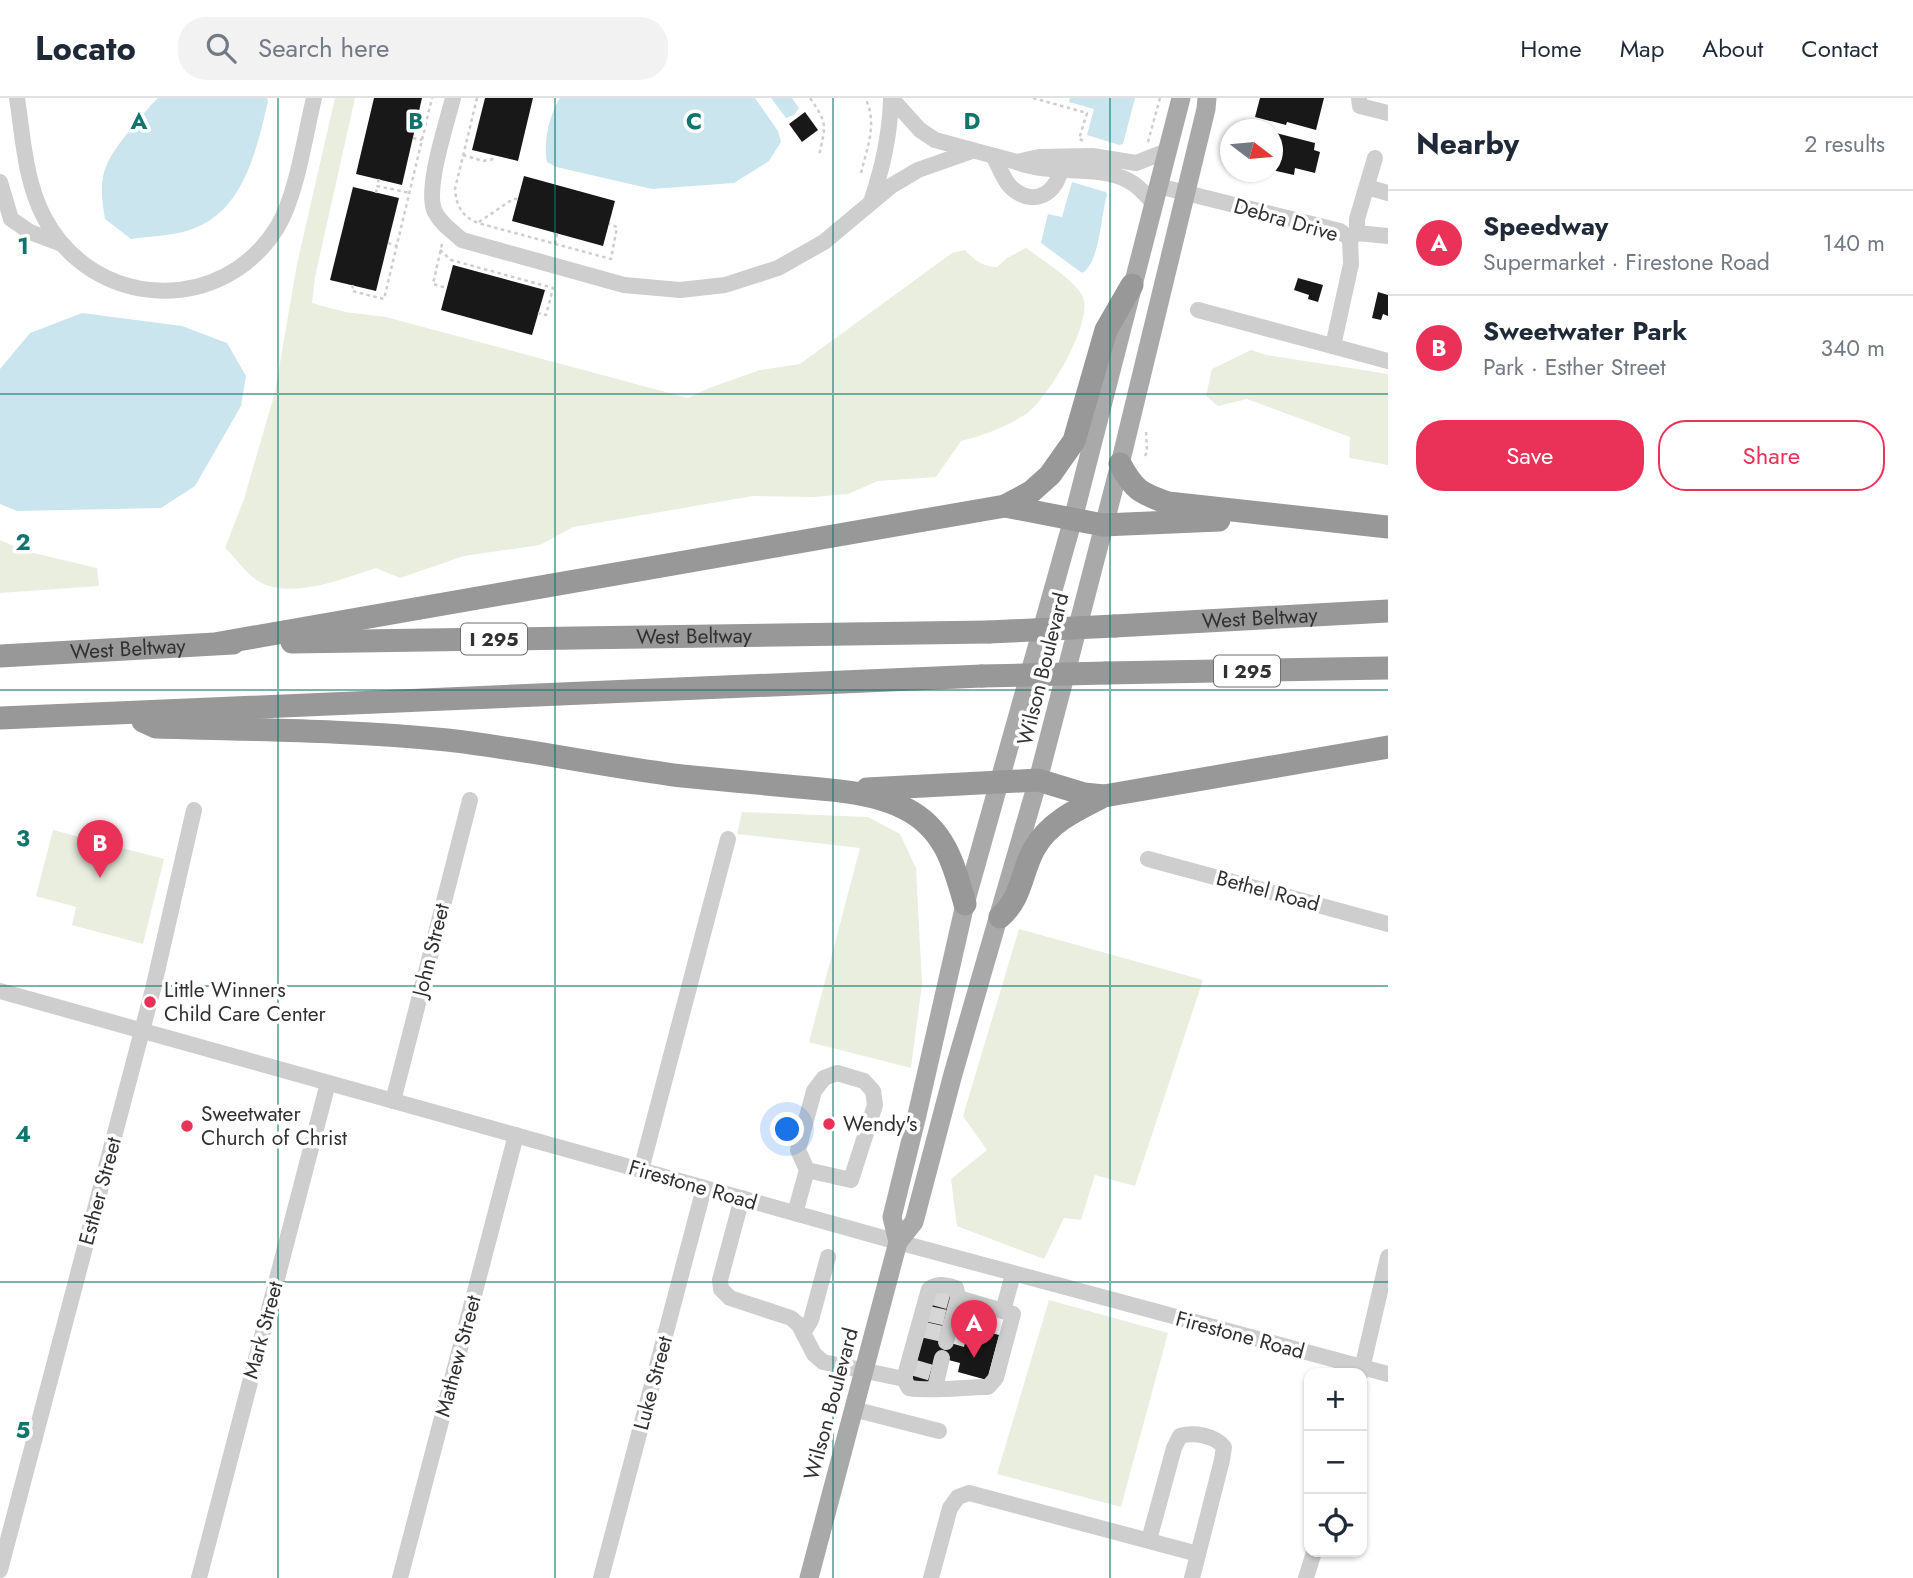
<!DOCTYPE html>
<meta charset="utf-8">
<style>
:root{--surface:#fff;--page:#f2f2f3;--text:#1f2937;--muted:#747a83;--line:#e0e1e3;--accent:#ea3157}
body{margin:0;font-family:Jost,sans-serif;background:var(--page);color:var(--text)}
.controls{position:absolute;right:21px;bottom:21px;display:grid;overflow:hidden;border-radius:14px;box-shadow:0 2px 5px #0004}
.controls button{width:63px;height:63px;display:grid;place-items:center;padding:0;border:0;border-bottom:2px solid var(--line);background:var(--surface);color:var(--text);font:35px sans-serif}
.compass{position:absolute;left:1220px;top:21px;width:63px;height:63px;border-radius:50%;background:var(--surface);box-shadow:0 2px 5px #0004;rotate:106deg}
.you{position:absolute;left:788px;top:1032px;width:24px;height:24px;margin:-18px;border:5px solid #fff;border-radius:50%;background:#1a73e8;box-shadow:0 0 0 10px #1a73e833}
.badge{display:grid;place-items:center;width:46px;height:46px;border-radius:50%;background:var(--accent);color:#fff;font-size:23px;font-weight:700}
.pin{position:absolute;translate:-50% -58px;filter:drop-shadow(0 2px 4px #0008)}
.pin::after{content:'';position:absolute;top:37px;width:24px;height:21px;background:inherit;clip-path:polygon(0 0,100% 0,50% 100%)}
.list{margin:0;padding:0;list-style:none}
h2{display:flex;justify-content:space-between;align-items:center;height:91px;margin:0;padding:0 28px;font-size:30px}
h2 small{font-size:23px;font-weight:400;color:var(--muted)}
.list li{display:grid;grid-template-columns:46px 1fr auto;gap:21px;align-items:center;box-sizing:border-box;height:105px;padding:0 28px;border-top:2px solid var(--line)}
.list b{display:block;font-size:26px;white-space:nowrap}
.list p{margin:0;font-size:23px;white-space:nowrap;color:var(--muted)}
.list em{font-size:23px;font-style:normal;color:var(--muted)}
.actions{display:flex;gap:14px;padding:21px 28px}
.actions a{flex:1;padding:16px 0;border:2px solid var(--accent);border-radius:28px;text-align:center;font-size:24px;color:var(--accent)}
.actions .main{background:var(--accent);color:#fff}
.icon{flex:none;width:38px;height:38px;fill:none;stroke:currentColor;stroke-width:2;stroke-linecap:round;stroke-linejoin:round}
.map{position:relative;flex:none;width:1388px;height:1480px;overflow:hidden}
header{display:flex;align-items:center;gap:42px;box-sizing:border-box;height:98px;padding:0 35px;background:var(--surface);border-bottom:2px solid var(--line)}
header strong{font-size:33px}
nav{display:flex;gap:38px;margin-inline-start:auto;font-size:24px}
.search{width:490px;height:63px;background:var(--page);display:flex;align-items:center;gap:18px;box-sizing:border-box;padding:0 24px;border-radius:28px;color:var(--muted);font-size:26px}
main{display:flex}
aside{flex:1;background:var(--surface)}
.map>svg:first-child{display:block}
.green{fill:#e9eedf}
.water{fill:#cbe5ee}
.building{fill:#181818}
.lines{fill:none;stroke-linecap:round;stroke-linejoin:round}
.minor-tunnel{stroke:#d6d6d6;stroke-width:16;stroke-dasharray:16 8;stroke-linecap:butt}
.path{stroke:#cecece;stroke-width:2.5;stroke-dasharray:3.5 3.5;stroke-linecap:butt}
.minor{stroke:#cecece;stroke-width:16}
.major{stroke:#a9a9a9;stroke-width:19}
.highway{stroke:#989898;stroke-width:23}
.highway-bridge{stroke:#989898;stroke-width:23}
.grid{fill:none;stroke:#0f766e;stroke-width:2;stroke-opacity:0.55}
.poi-dot{fill:#ea3157;stroke:#fff;stroke-width:2.5}
.labels{text-anchor:middle;dominant-baseline:central;stroke-width:7;stroke-linejoin:round;paint-order:stroke}
.shield{fill:#fff;stroke:#6f6f6f;stroke-width:2}
.shield-label{font-size:19px;font-weight:bold;fill:#313131}
.street-label{font-size:21px;fill:#313131;stroke:#fff}
.poi-label{font-size:21px;fill:#313131;stroke:#fff;text-anchor:start}
.grid-label{font-size:23px;text-anchor:middle;font-weight:bold;fill:#0f766e;stroke:#fff;stroke-width:7;stroke-linejoin:round;paint-order:stroke}
</style>
<header>
<strong>Locato</strong>
<div class="search"><svg class="icon" aria-label="search" viewBox="0 0 24 24"><circle cx="10" cy="10" r="6"/><path d="M15 15l6 6"/></svg>Search here</div>
<nav><a>Home</a><a>Map</a><a>About</a><a>Contact</a></nav>
</header>
<main>
<div class="map">
<svg width="1388" height="1480" viewBox="0 0 1388 1480">
<rect width="100%" height="100%" fill="#fff"/>
<!-- green -->
<g class="green">
<path d="M 335,0 L 355,0 L 315,179 L 312,205 L 345,214 L 386,219 L 688,300 L 709,290 L 760,272 L 800,266 L 952,155 L 965,152 C 974,162 983,169 997,169 L 1007,160 L 1026,150 C 1040,160 1077,184 1083,199 C 1093,225 1048,301 1026,316 C 1006,329 984,337 961,343 L 936,379 L 878,383 L 848,396 L 813,399 L 753,398 L 573,429 L 540,447 L 464,458 L 400,480 L 376,470 C 345,480 291,502 260,484 C 247,477 236,460 225,450 L 244,401 L 275,294 L 297,166 Z"/>
<polygon points="1251,252 1266,257 1388,276 1388,367 1349,360 1350,339 1247,301 1218,308 1206,298 1212,271"/>
<polygon points="0,442 25,453 97,470 99,488 0,495"/>
<polygon points="742,714 868,719 900,736 916,770 922,886 911,970 809,944 860,750 737,736"/>
<polygon points="53,732 164,761 143,846 72,827 76,809 36,798"/>
<polygon points="1019,831 1203,882 1135,1088 1095,1077 1081,1122 1064,1120 1044,1161 957,1128 951,1081 987,1052 963,1018"/>
<polygon points="1049,1202 1168,1235 1121,1409 997,1376"/>
</g>
<!-- water -->
<g class="water">
<path d="M 158,0 L 267,0 L 268,4 C 256,53 244,114 190,132 C 172,138 149,138 131,141 L 105,121 C 102,103 99,83 107,66 C 115,48 144,14 158,0 Z"/>
<path d="M 560,0 L 755,0 L 778,33 L 781,44 L 769,63 L 734,85 L 652,91 L 556,69 L 547,64 C 543,44 549,17 560,0 Z"/>
<polygon points="771,0 792,0 799,10 794,17 786,20"/>
<polygon points="1070,0 1135,0 1123,46 1119,47 1087,37 1094,11 1069,4"/>
<path d="M 1072,84 L 1106,94 L 1107,97 C 1101,117 1100,165 1082,175 L 1041,145 L 1048,116 L 1062,119 Z"/>
<polygon points="82,215 182,228 227,245 246,278 241,308 195,388 161,410 17,413 0,406 0,271 30,235"/>
</g>
<!-- building -->
<g class="building">
<polygon points="374,0 422,0 402,87 356,76"/>
<polygon points="485,0 533,0 518,63 472,52"/>
<polygon points="1260,0 1324,0 1316,32 1287,24 1286,27 1255,19"/>
<polygon points="805,14 818,32 802,44 789,26"/>
<polygon points="1272,34 1315,45 1314,52 1320,54 1315,75 1295,70 1294,77 1272,72"/>
<polygon points="524,78 615,103 603,148 512,123"/>
<polygon points="353,89 399,100 376,193 330,182"/>
<polygon points="453,167 545,192 532,237 441,212"/>
<polygon points="1298,180 1323,187 1318,204 1308,201 1309,197 1294,192"/>
<polygon points="1378,194 1388,197 1388,218 1383,216 1381,222 1372,220"/>
<polygon points="936,1189 954,1194 941,1242 964,1249 969,1229 999,1237 987,1282 958,1274 960,1265 937,1259 928,1290 911,1286"/>
</g>
<g class="lines">
<!-- minor-tunnel -->
<g class="minor-tunnel">
<polyline points="933,1199 951,1204"/>
<polyline points="929,1216 947,1220"/>
<polyline points="925,1232 943,1236"/>
<polyline points="915,1270 932,1275"/>
</g>
<!-- path -->
<g class="path">
<path d="M 477,0 L 455,91 C 456,107 462,119 478,125 L 611,161 L 617,129 L 609,126"/>
<path d="M 810,0 C 829,27 825,28 819,58"/>
<polyline points="1033,0 1087,15 1079,41 1084,43"/>
<polyline points="413,40 422,42"/>
<polyline points="1148,44 1160,0"/>
<polyline points="463,57 483,63 494,61 495,58"/>
<path d="M 861,75 C 867,50 878,24 865,0"/>
<polyline points="379,81 377,88 410,95"/>
<polyline points="376,95 377,88"/>
<polyline points="479,124 513,101 518,101"/>
<polyline points="388,145 397,148"/>
<polyline points="442,146 433,186 447,190"/>
<polyline points="555,146 557,136"/>
<polyline points="440,152 451,162 553,190 546,217 538,215"/>
<polyline points="353,187 352,193 384,201 432,0"/>
<polyline points="1145,358 1147,354 1146,333"/>
</g>
<!-- minor -->
<g class="minor">
<path d="M 17,0 C 23,39 25,83 44,119 C 92,212 223,219 278,128 C 297,96 305,37 314,0"/>
<path d="M 453,0 C 447,25 424,92 435,114 C 441,126 452,133 462,142 L 624,187 L 680,192 L 725,187 L 778,170 L 824,144 L 891,88 L 918,72 L 972,53"/>
<polyline points="891,0 920,32 935,42 1017,64"/>
<polyline points="1359,0 1360,8 1388,15"/>
<path d="M 993,58 C 999,68 1004,84 1013,91 C 1037,111 1061,91 1061,65"/>
<polyline points="0,84 11,121 30,134 62,146"/>
<polyline points="1158,88 1340,133 1350,141 1351,166 1333,248"/>
<polyline points="1367,89 1388,95"/>
<path d="M 871,104 C 883,69 890,37 891,1"/>
<path d="M 1153,105 C 1146,97 1139,88 1129,83 C 1100,66 1051,78 1017,64 L 1039,59 L 1092,58 L 1136,65 L 1167,53"/>
<polyline points="1357,135 1357,121 1375,60"/>
<polyline points="1350,141 1357,135 1388,138"/>
<polyline points="1198,212 1388,263"/>
<polyline points="1148,761 1388,826"/>
<polyline points="0,893 898,1144 1388,1276"/>
<polyline points="393,1003 470,702"/>
<polyline points="641,1072 728,741"/>
<path d="M 742,1100 L 720,1182 L 721,1191 L 730,1200 L 791,1220 L 799,1227 L 814,1256 L 823,1264 L 904,1281 L 909,1290 C 934,1294 962,1289 988,1289 L 996,1280 L 1013,1216 L 1003,1213 L 1013,1176"/>
<polyline points="795,1115 807,1072 798,1052 814,993 824,980 837,975 864,983 873,993 875,1007 851,1082 807,1072"/>
<polyline points="803,1235 811,1222 828,1159"/>
<polyline points="946,1244 958,1200 1003,1213"/>
<polyline points="1361,1275 1388,1159"/>
<path d="M 904,1281 L 929,1191 C 939,1185 945,1187 956,1190 L 958,1200"/>
<polyline points="935,1290 942,1260"/>
<polyline points="853,1311 939,1333"/>
<path d="M 1149,1442 L 1174,1350 L 1180,1338 C 1194,1334 1214,1337 1224,1349 L 1222,1362 L 1192,1480"/>
<polyline points="0,1472 153,891 194,712"/>
<polyline points="199,1480 328,985"/>
<polyline points="400,1480 516,1037"/>
<polyline points="601,1480 704,1090"/>
<polyline points="931,1480 950,1410 958,1399 969,1395 1198,1456"/>
<polyline points="1306,1480 1314,1454"/>
</g>
<!-- major -->
<g class="major">
<polyline points="898,1144 892,1119 917,1017 965,806 1073,421 1181,0"/>
<polyline points="809,1480 898,1144 914,1124 953,976 1038,682 1120,366 1206,11 1207,0"/>
</g>
<!-- highway -->
<g class="highway">
<path d="M 1120,366 C 1134,392 1140,395 1168,405 L 1388,429"/>
<polyline points="1005,408 1103,427 1219,422"/>
<path id="s1" d="M 1115,528 L 1388,513"/>
<path id="s2" d="M 292,544 L 989,534"/>
<polyline points="220,545 1005,408 1031,394 1050,377 1074,343 1106,232 1132,187"/>
<path id="s3" d="M 0,558 L 233,545"/>
<polyline points="1106,575 1388,570"/>
<polyline points="0,620 982,578"/>
<path d="M 143,623 L 156,629 C 253,632 351,632 447,642 C 526,651 603,668 682,678 C 721,682 759,685 798,689 C 833,692 874,694 906,711 C 945,731 954,767 965,806"/>
<polyline points="867,691 1038,682 1084,696 1104,698 1388,649"/>
<path d="M 1000,819 C 1022,800 1021,775 1034,751 C 1049,724 1078,711 1104,698"/>
</g>
<!-- highway-bridge -->
<g class="highway-bridge">
<polyline points="989,534 1115,528"/>
<polyline points="982,578 1106,575"/>
</g>
</g>
<!-- grid -->
<path class="grid" d="M 278,0 L 278,1480M 555,0 L 555,1480M 833,0 L 833,1480M 1110,0 L 1110,1480M 0,296 L 1388,296M 0,592 L 1388,592M 0,888 L 1388,888M 0,1184 L 1388,1184"/>
<!-- markers -->
<g class="poi-dot">
<circle cx="150" cy="904" r="7"/>
<circle cx="829" cy="1026" r="7"/>
<circle cx="187" cy="1028" r="7"/>
</g>
<g class="labels">
<!-- shield labels -->
<g class="shield">
<rect x="461" y="525.5" width="66" height="31" rx="5"/>
<rect x="1214" y="557.5" width="66" height="31" rx="5"/>
</g>
<g class="shield-label">
<text x="494" y="541">I 295</text>
<text x="1247" y="573">I 295</text>
</g>
<!-- street labels -->
<g class="street-label">
<text transform="translate(1286 122) rotate(16)">Debra Drive</text>
<text stroke="none"><textPath href="#s1" startOffset="145">West Beltway</textPath></text>
<text stroke="none"><textPath href="#s2" startOffset="402">West Beltway</textPath></text>
<text stroke="none"><textPath href="#s3" startOffset="128">West Beltway</textPath></text>
<text transform="translate(1043 571) rotate(-76)">Wilson Boulevard</text>
<text transform="translate(1268 793) rotate(15)">Bethel Road</text>
<text transform="translate(431 852) rotate(-76)">John Street</text>
<text transform="translate(693 1087) rotate(16)">Firestone Road</text>
<text transform="translate(100 1093) rotate(-75)">Esther Street</text>
<text transform="translate(263 1232) rotate(-75)">Mark Street</text>
<text transform="translate(1240 1237) rotate(15)">Firestone Road</text>
<text transform="translate(458 1258) rotate(-75)">Mathew Street</text>
<text transform="translate(653 1285) rotate(-75)">Luke Street</text>
<text transform="translate(831 1306) rotate(-75)">Wilson Boulevard</text>
</g>
<!-- poi labels -->
<g class="poi-label">
<text x="164" y="892">Little Winners<tspan x="164" dy="24">Child Care Center</tspan></text>
<text x="201" y="1016">Sweetwater<tspan x="201" dy="24">Church of Christ</tspan></text>
<text x="843" y="1026">Wendy's</text>
</g>
</g>
<g class="grid-label">
<text x="139" y="31">A</text>
<text x="416" y="31">B</text>
<text x="694" y="31">C</text>
<text x="972" y="31">D</text>
<text x="23" y="156">1</text>
<text x="23" y="452">2</text>
<text x="23" y="748">3</text>
<text x="23" y="1044">4</text>
<text x="23" y="1340">5</text>
</g>
</svg>
<div class="controls">
<button>+</button>
<button>−</button>
<button><svg class="icon" aria-label="locate" viewBox="0 0 24 24"><circle cx="12" cy="12" r="6"/><path d="M12 2v4M12 18v4M2 12h4M18 12h4"/></svg></button>
</div>
<svg class="compass" viewBox="-18 -18 36 36"><path d="M0-13l5 13h-10z" fill="#e53935"/><path d="M0 13l5-13h-10z" fill="#747a83"/></svg>
<div class="you"></div>
<div class="pin badge" style="left:974px;top:1260px">A</div>
<div class="pin badge" style="left:100px;top:780px">B</div>
</div>
<aside>
<h2>Nearby<small>2 results</small></h2>
<ul class="list">
<li><span class="badge">A</span><div><b>Speedway</b><p>Supermarket · Firestone Road</p></div><em>140 m</em></li>
<li><span class="badge">B</span><div><b>Sweetwater Park</b><p>Park · Esther Street</p></div><em>340 m</em></li>
</ul>
<div class="actions"><a class="main">Save</a><a>Share</a></div>
</aside>
</main>
